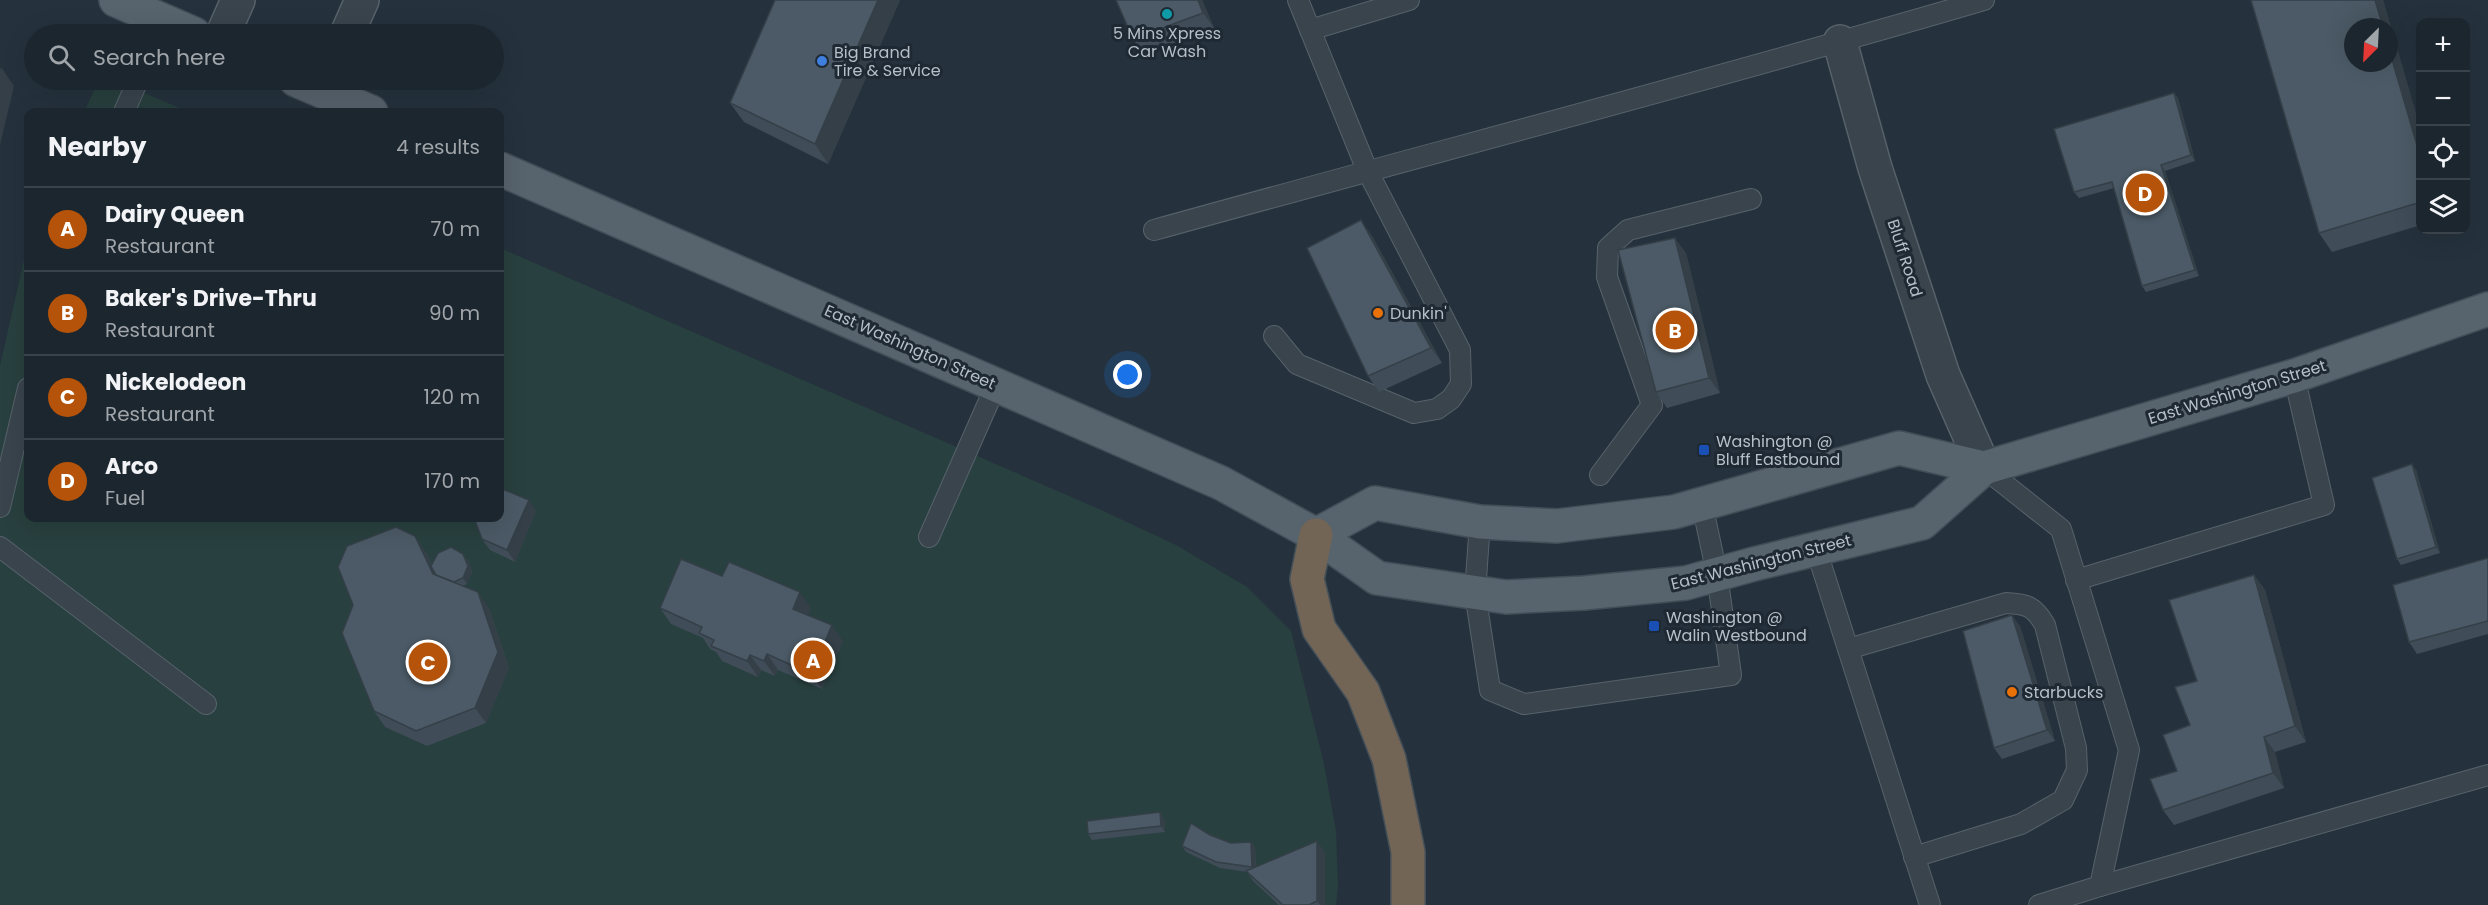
<!DOCTYPE html>
<meta charset="utf-8">
<style>
:root{--surface:#1c262e;--page:#252e36;--text:#f1f3f6;--muted:#a0a5aa;--line:#3a434a;--accent:#b45309}
body{margin:0;font-family:Poppins,sans-serif;background:var(--page);color:var(--text)}
.controls{position:absolute;right:18px;top:18px;display:grid;overflow:hidden;border-radius:12px;box-shadow:0 6px 24px #0002}
.controls button{width:54px;height:54px;display:grid;place-items:center;padding:0;border:0;border-bottom:2px solid var(--line);background:var(--surface);color:var(--text);font:30px sans-serif}
.compass{position:absolute;left:2344px;top:18px;width:54px;height:54px;border-radius:50%;background:var(--surface);box-shadow:0 6px 24px #0002;rotate:204deg}
.you{position:absolute;left:1128px;top:375px;width:21px;height:21px;margin:-15px;border:4px solid #fff;border-radius:50%;background:#1a73e8;box-shadow:0 0 0 9px #1a73e833}
.badge{display:grid;place-items:center;width:39px;height:39px;border-radius:50%;background:var(--accent);color:#fff;font-size:20px;font-weight:700}
.pin{position:absolute;translate:-50% -50%;border:3px solid #fff;box-shadow:0 2px 6px #0006}
.list{margin:0;padding:0;list-style:none}
h2{display:flex;justify-content:space-between;align-items:center;height:78px;margin:0;padding:0 24px;font-size:26px}
h2 small{font-size:20px;font-weight:400;color:var(--muted)}
.list li{display:grid;grid-template-columns:39px 1fr auto;gap:18px;align-items:center;box-sizing:border-box;height:84px;padding:0 24px;border-top:2px solid var(--line)}
.list b{display:block;font-size:22px;white-space:nowrap}
.list p{margin:0;font-size:20px;white-space:nowrap;color:var(--muted)}
.list em{font-size:20px;font-style:normal;color:var(--muted)}
.icon{flex:none;width:33px;height:33px;fill:none;stroke:currentColor;stroke-width:2;stroke-linecap:round;stroke-linejoin:round}
.map{position:relative;flex:none;width:2488px;height:905px;overflow:hidden}
.search{position:absolute;background:var(--surface);box-shadow:0 6px 24px #0002;left:24px;top:24px;width:480px;height:66px;display:flex;align-items:center;gap:15px;box-sizing:border-box;padding:0 21px;border-radius:33px;color:var(--muted);font-size:22px}
.panel{position:absolute;background:var(--surface);box-shadow:0 6px 24px #0002;left:24px;top:108px;width:480px;height:414px;border-radius:12px}
.map>svg:first-child{display:block}
.green{fill:#28403f}
.lines{fill:none;stroke-linecap:round;stroke-linejoin:round}
.lane-casing{stroke:#57626b;stroke-width:22}
.street-casing{stroke:#57626b;stroke-width:36}
.primary-casing{stroke:#424d57;stroke-width:36}
.highway-casing{stroke:#444f58;stroke-width:36}
.lane{stroke:#39444d;stroke-width:20}
.street{stroke:#39444d;stroke-width:33}
.primary{stroke:#57636d;stroke-width:33}
.highway{stroke:#736556;stroke-width:33}
.wall{fill:#404d58}
.shaded-wall{fill:#343f47}
.building{fill:#4b5a66;stroke:#343f47;stroke-width:1.5}
.culture-dot{fill:#0f9aa8;stroke:#1e2933;stroke-width:2}
.shop-dot{fill:#3f7fe0;stroke:#1e2933;stroke-width:2}
.food-dot{fill:#e8710a;stroke:#1e2933;stroke-width:2}
.transit-dot{fill:#1a4fb4;stroke:#1e2933;stroke-width:2}
.labels{text-anchor:middle;dominant-baseline:central;stroke-width:6;stroke-linejoin:round;paint-order:stroke}
.poi-label{font-size:16px;fill:#b5bfc8;stroke:#1e2933;text-anchor:start}
.street-label{font-size:16px;fill:#b5bfc8;stroke:#1e2933}
</style>
<div class="map">
<svg width="2488" height="905" viewBox="0 0 2488 905">
<rect width="100%" height="100%" fill="#25323d"/>
<!-- green -->
<g class="green">
<polygon points="99,80 114,80 189,112 84,112"/>
<polygon points="28,242 28,518 500,518 500,248 1101,510 1176,545 1247,587 1291,631 1324,764 1336,831 1338,885 1336,905 0,905 0,366"/>
</g>
<g class="lines">
<!-- lane casing -->
<g class="lane-casing">
<g id="lane">
<polyline points="1310,30 1409,0"/>
<polyline points="124,112 138,80"/>
<path d="M 1154,230 C 1431,153 1709,81 1984,0"/>
<polyline points="1274,336 1297,364 1414,413 1437,409 1451,399 1461,384 1460,350 1367,170 1298,0"/>
<polyline points="1984,468 2061,529 2129,750 2100,886 2039,905"/>
<polyline points="1600,475 1652,405 1607,277 1608,248 1628,230 1751,199"/>
<polyline points="0,507 28,388"/>
<polyline points="1480,522 1475,593 1490,690 1524,704 1731,675 1717,574 1702,504"/>
<polyline points="929,537 996,385"/>
<polyline points="0,547 206,704"/>
<polyline points="1816,549 1930,905"/>
<polyline points="2076,580 2324,505 2294,376"/>
<path d="M 1848,649 L 2006,603 C 2027,604 2034,606 2045,625 L 2076,748 L 2077,770 L 2063,800 L 2021,824 L 1914,857"/>
<polyline points="2100,886 2488,775"/>
</g>
</g>
<!-- street casing -->
<g class="street-casing">
<g id="street">
<polyline points="223,34 238,0"/>
<polyline points="347,34 362,0"/>
<polyline points="1840,42 1875,168 1943,375 1984,468"/>
</g>
</g>
<!-- primary casing -->
<g class="primary-casing">
<g id="primary">
<polyline points="116,0 194,34"/>
<polyline points="296,80 371,112"/>
<polyline points="500,169 1221,483 1316,535 1377,578 1506,597 1584,593 1686,583 1754,564 1922,523 1984,468 2294,376 2488,309"/>
<polyline points="1316,535 1375,503 1480,522 1557,526 1674,512 1899,448 1984,468"/>
</g>
</g>
<!-- highway casing -->
<g class="highway-casing">
<polyline id="highway" points="1316,535 1307,579 1319,629 1363,692 1389,759 1408,852 1408,905"/>
</g>
<!-- lane -->
<use href="#lane" class="lane"/>
<!-- street -->
<use href="#street" class="street"/>
<!-- primary -->
<use href="#primary" class="primary"/>
<!-- highway -->
<use href="#highway" class="highway"/>
</g>
<!-- wall -->
<g class="wall">
<polygon points="775,0 900,0 828,164 744,122 730,103"/>
<polygon points="1202,0 1214,28 1144,54 1133,39"/>
<polygon points="2251,0 2383,0 2421,131 2421,225 2332,252 2319,233"/>
<polygon points="2174,93 2178,98 2195,161 2165,171 2199,276 2146,292 2142,286 2114,188 2079,198 2074,192"/>
<polygon points="1372,236 1442,363 1379,392 1368,376"/>
<polygon points="1686,253 1720,393 1667,408 1656,392"/>
<polygon points="2416,470 2440,553 2401,565 2397,559"/>
<polygon points="536,511 515,562 490,550 482,539"/>
<polygon points="426,552 432,564 468,560 472,572 467,584 463,586 489,608 509,668 486,723 427,746 385,727 374,711"/>
<polygon points="2488,558 2488,634 2417,654 2409,642"/>
<polygon points="2254,575 2265,590 2306,742 2275,752 2284,788 2174,825 2163,810 2177,771 2190,725 2197,681"/>
<polygon points="722,576 811,608 808,615 843,641 822,689 778,670 775,676 761,670 758,677 722,661 716,652 710,649 703,638 671,624 660,608"/>
<polygon points="2020,626 2055,741 2002,759 1994,748"/>
<polygon points="1164,818 1165,832 1092,840 1088,834"/>
<polygon points="1210,835 1231,843 1251,842 1255,847 1256,867 1325,852 1325,905 1279,905 1254,882 1247,872 1220,868 1186,852 1182,846"/>
</g>
<!-- shaded-wall -->
<g class="shaded-wall">
<polygon points="878,0 900,0 828,164 815,144"/>
<polygon points="1198,0 1202,0 1214,28 1203,13"/>
<polygon points="2375,0 2383,0 2421,131 2421,159 2389,49 2389,27 2383,27"/>
<polygon points="1,67 14,86 0,145 0,70"/>
<polygon points="2174,93 2178,98 2195,161 2191,155"/>
<polygon points="2161,165 2165,171 2199,276 2195,270"/>
<polygon points="1361,220 1372,236 1442,363 1431,348"/>
<polygon points="1675,238 1686,253 1720,393 1709,378"/>
<polygon points="2412,464 2416,470 2440,553 2436,547"/>
<polygon points="529,500 536,511 515,562 507,550"/>
<polygon points="415,536 426,552 439,579 433,574"/>
<polygon points="463,554 468,560 472,572 467,584 463,578"/>
<polygon points="2254,575 2265,590 2306,742 2295,726"/>
<polygon points="478,592 489,608 509,668 486,723 475,708"/>
<polygon points="800,592 811,608 804,624 793,609"/>
<polygon points="2012,615 2020,626 2055,741 2047,730"/>
<polygon points="832,625 843,641 822,689 811,674"/>
<polygon points="767,654 778,670 775,676 764,661"/>
<polygon points="750,655 761,670 758,677 747,661"/>
<polygon points="2264,737 2275,752 2284,788 2273,773"/>
<polygon points="1160,812 1164,818 1165,832 1161,826"/>
<polygon points="1317,841 1325,852 1325,905 1320,905 1317,901"/>
<polygon points="1251,842 1255,847 1256,873 1252,867"/>
</g>
<!-- building -->
<g class="building">
<polygon points="775,0 878,0 815,144 730,103"/>
<polygon points="1116,0 1198,0 1203,13 1133,39"/>
<polygon points="2251,0 2375,0 2383,27 2353,27 2353,63 2389,63 2389,49 2421,159 2421,202 2319,233"/>
<polygon points="2174,93 2191,155 2161,165 2195,270 2142,286 2112,182 2074,192 2054,129"/>
<polygon points="1361,220 1431,348 1368,376 1307,248"/>
<polygon points="1675,238 1709,378 1656,392 1618,250"/>
<polygon points="2412,464 2436,547 2397,559 2372,478"/>
<polygon points="500,488 529,500 507,550 482,539 474,518 500,518"/>
<polygon points="396,527 415,536 433,574 478,592 498,652 475,708 416,731 374,711 342,633 353,605 338,567 347,546"/>
<polygon points="451,547 463,554 468,566 463,578 454,582 436,575 431,566 438,553"/>
<polygon points="2488,558 2488,621 2409,642 2393,585"/>
<polygon points="681,559 722,576 729,562 800,592 793,609 832,625 811,674 767,654 764,661 750,655 747,661 711,646 714,640 699,633 702,627 660,608"/>
<polygon points="2254,575 2295,726 2264,737 2273,773 2163,810 2150,779 2177,771 2163,735 2190,725 2175,687 2197,681 2169,600"/>
<polygon points="2012,615 2047,730 1994,748 1963,631"/>
<polygon points="1160,812 1161,826 1088,834 1087,821"/>
<polygon points="1191,823 1210,835 1231,843 1251,842 1252,867 1216,862 1182,846"/>
<polygon points="1317,841 1317,901 1309,905 1283,905 1246,871"/>
</g>
<!-- markers -->
<circle class="culture-dot" cx="1167" cy="14" r="6"/>
<circle class="shop-dot" cx="822" cy="61" r="6"/>
<g class="food-dot">
<circle cx="1378" cy="313" r="6"/>
<circle cx="2012" cy="692" r="6"/>
</g>
<g class="transit-dot">
<rect x="1698" y="444" width="12" height="12" rx="3"/>
<rect x="1648" y="620" width="12" height="12" rx="3"/>
</g>
<g class="labels">
<!-- poi labels -->
<g class="poi-label">
<text x="1167" y="33" text-anchor="middle">5 Mins Xpress<tspan x="1167" dy="18">Car Wash</tspan></text>
<text x="834" y="52">Big Brand<tspan x="834" dy="18">Tire &amp; Service</tspan></text>
<text x="1390" y="313">Dunkin'</text>
<text x="1716" y="441">Washington @<tspan x="1716" dy="18">Bluff Eastbound</tspan></text>
<text x="1666" y="617">Washington @<tspan x="1666" dy="18">Walin Westbound</tspan></text>
<text x="2024" y="692">Starbucks</text>
</g>
<!-- street labels -->
<g class="street-label">
<text transform="translate(1905 258) rotate(72)">Bluff Road</text>
<text transform="translate(910 347) rotate(24)">East Washington Street</text>
<text transform="translate(2237 392) rotate(-17)">East Washington Street</text>
<text transform="translate(1761 562) rotate(-14)">East Washington Street</text>
</g>
</g>
</svg>
<div class="controls">
<button>+</button>
<button>−</button>
<button><svg class="icon" aria-label="locate" viewBox="0 0 24 24"><circle cx="12" cy="12" r="6"/><path d="M12 2v4M12 18v4M2 12h4M18 12h4"/></svg></button>
<button><svg class="icon" aria-label="layers" viewBox="0 0 24 24"><path d="M12 4l9 5-9 5-9-5zM3 14l9 5 9-5"/></svg></button>
</div>
<svg class="compass" viewBox="-18 -18 36 36"><path d="M0-13l5 13h-10z" fill="#e53935"/><path d="M0 13l5-13h-10z" fill="#a0a5aa"/></svg>
<div class="you"></div>
<div class="pin badge" style="left:813px;top:660px">A</div>
<div class="pin badge" style="left:1675px;top:330px">B</div>
<div class="pin badge" style="left:428px;top:662px">C</div>
<div class="pin badge" style="left:2145px;top:193px">D</div>
<div class="search"><svg class="icon" aria-label="search" viewBox="0 0 24 24"><circle cx="10" cy="10" r="6"/><path d="M15 15l6 6"/></svg>Search here</div>
<section class="panel">
<h2>Nearby<small>4 results</small></h2>
<ul class="list">
<li><span class="badge">A</span><div><b>Dairy Queen</b><p>Restaurant</p></div><em>70 m</em></li>
<li><span class="badge">B</span><div><b>Baker's Drive-Thru</b><p>Restaurant</p></div><em>90 m</em></li>
<li><span class="badge">C</span><div><b>Nickelodeon</b><p>Restaurant</p></div><em>120 m</em></li>
<li><span class="badge">D</span><div><b>Arco</b><p>Fuel</p></div><em>170 m</em></li>
</ul>
</section>
</div>
